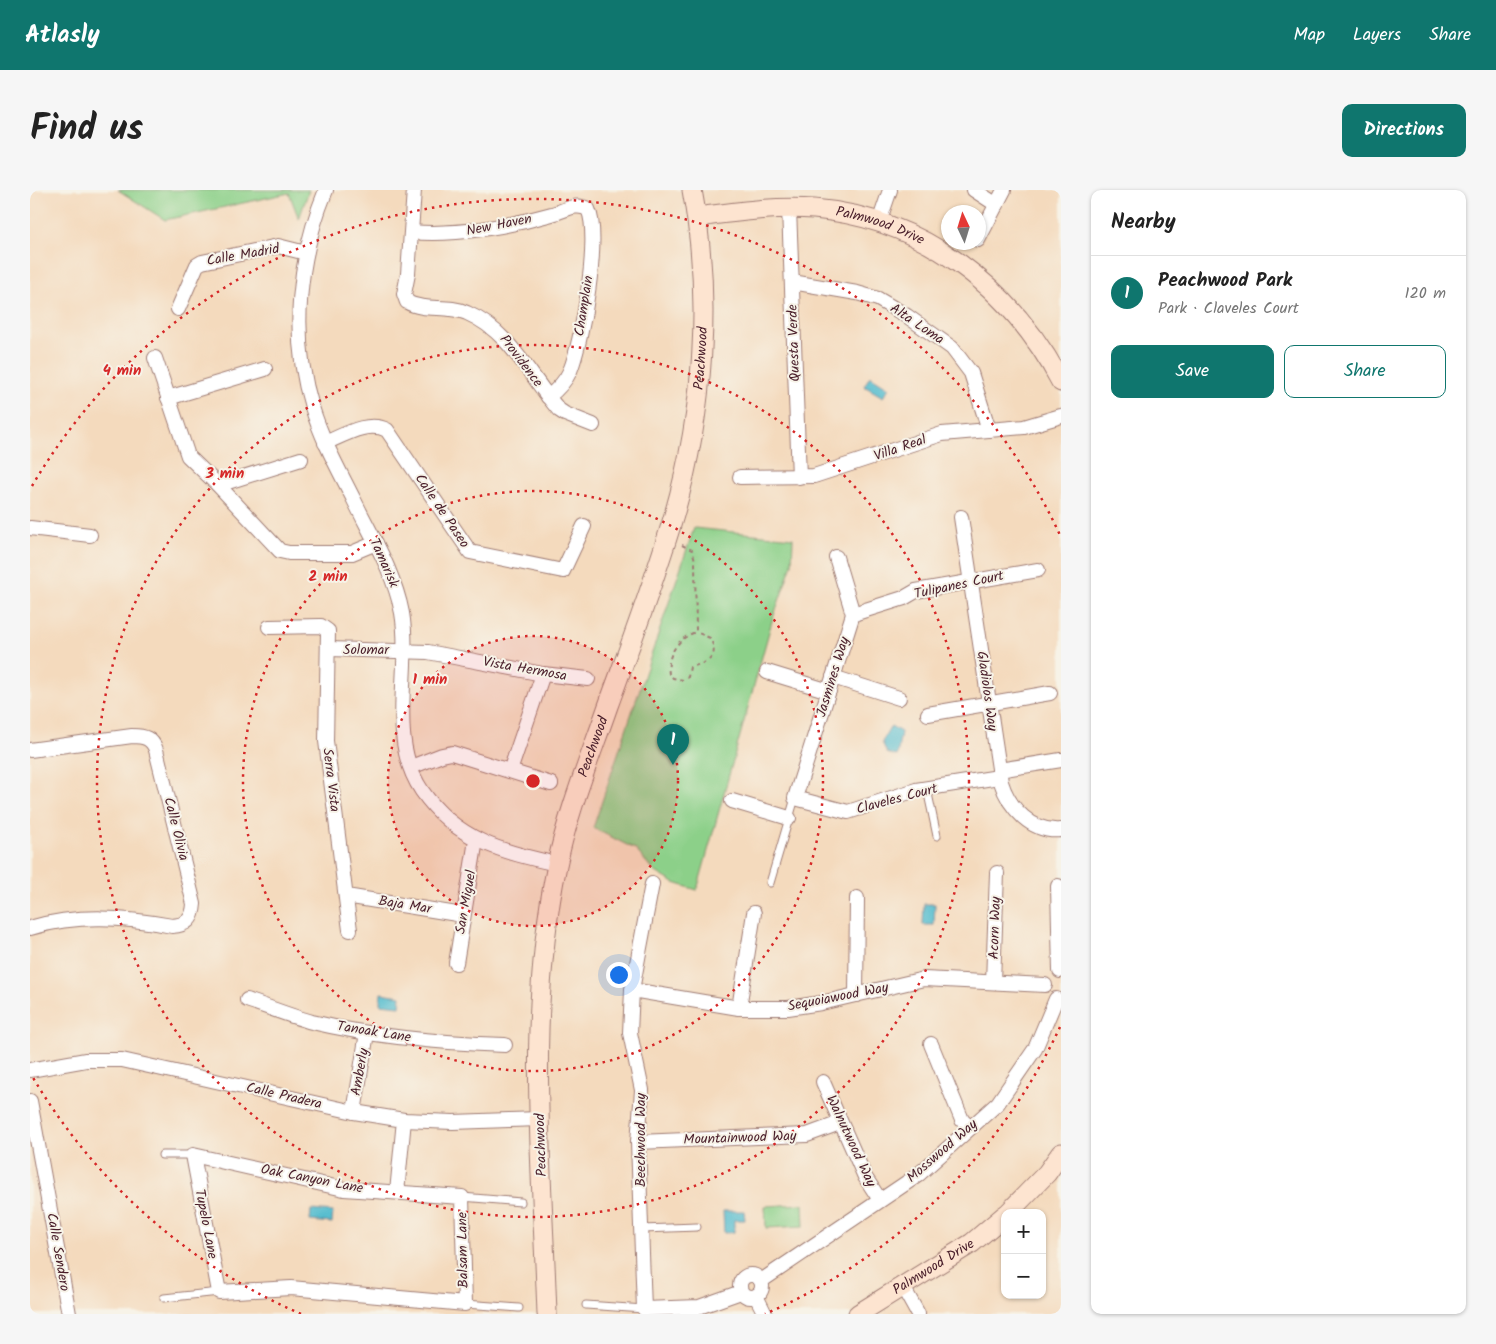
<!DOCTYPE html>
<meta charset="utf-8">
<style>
:root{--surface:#fff;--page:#f6f6f6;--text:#222;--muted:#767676;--line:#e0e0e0;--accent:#0f766e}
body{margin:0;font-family:Kalam,sans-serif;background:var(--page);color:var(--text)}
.controls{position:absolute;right:15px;bottom:15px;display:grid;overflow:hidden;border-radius:10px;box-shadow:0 1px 4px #0004}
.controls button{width:45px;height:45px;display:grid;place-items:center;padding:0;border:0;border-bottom:1px solid var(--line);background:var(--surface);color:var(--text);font:25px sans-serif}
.compass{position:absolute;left:911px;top:15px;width:45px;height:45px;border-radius:50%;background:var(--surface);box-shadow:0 1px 4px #0004;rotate:356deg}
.you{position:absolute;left:588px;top:784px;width:18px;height:18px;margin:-12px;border:4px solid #fff;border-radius:50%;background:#1a73e8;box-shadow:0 0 0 8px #1a73e833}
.badge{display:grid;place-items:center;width:32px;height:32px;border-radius:50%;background:var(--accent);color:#fff;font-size:16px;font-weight:700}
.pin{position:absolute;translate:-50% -41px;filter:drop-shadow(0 1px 2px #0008)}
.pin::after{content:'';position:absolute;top:26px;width:18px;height:15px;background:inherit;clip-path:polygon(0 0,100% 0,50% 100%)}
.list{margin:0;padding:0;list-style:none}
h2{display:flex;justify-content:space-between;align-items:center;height:65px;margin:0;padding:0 20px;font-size:21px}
h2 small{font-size:16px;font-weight:400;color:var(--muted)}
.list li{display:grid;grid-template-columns:32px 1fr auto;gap:15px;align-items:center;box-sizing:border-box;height:75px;padding:0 20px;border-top:1px solid var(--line)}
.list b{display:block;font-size:19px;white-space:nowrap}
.list p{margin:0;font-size:16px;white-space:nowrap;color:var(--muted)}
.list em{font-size:16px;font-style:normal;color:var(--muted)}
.actions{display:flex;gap:10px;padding:15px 20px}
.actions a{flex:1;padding:11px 0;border:1px solid var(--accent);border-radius:10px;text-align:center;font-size:18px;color:var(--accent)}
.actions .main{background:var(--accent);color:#fff}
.map{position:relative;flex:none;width:1031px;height:1124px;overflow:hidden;border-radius:10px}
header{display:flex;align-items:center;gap:30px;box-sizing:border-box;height:70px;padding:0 25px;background:var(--accent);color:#fff}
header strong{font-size:24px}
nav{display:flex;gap:28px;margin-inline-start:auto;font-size:18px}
.intro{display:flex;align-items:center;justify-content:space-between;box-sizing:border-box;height:120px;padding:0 30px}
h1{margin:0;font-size:35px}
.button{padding:12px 22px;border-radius:10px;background:var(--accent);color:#fff;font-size:18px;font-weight:700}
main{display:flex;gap:30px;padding:0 30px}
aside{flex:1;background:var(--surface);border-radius:10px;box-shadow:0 1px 4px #0004}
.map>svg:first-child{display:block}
.green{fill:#8cd089;stroke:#6b785a}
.water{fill:#51bbce;stroke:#4e6d7c}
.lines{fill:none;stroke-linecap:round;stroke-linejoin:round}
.lane-casing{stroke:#9f7c74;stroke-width:9}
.street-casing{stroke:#9f7c74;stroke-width:16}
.secondary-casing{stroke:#9f7c74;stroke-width:21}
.path{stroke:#9f7c74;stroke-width:2;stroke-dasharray:4 4;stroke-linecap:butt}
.lane{stroke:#fff;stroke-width:7}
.street{stroke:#fff;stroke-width:14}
.secondary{stroke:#fde4d0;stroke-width:19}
.ring{fill:none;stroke:#d62828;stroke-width:2.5;stroke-dasharray:2.5 5}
.labels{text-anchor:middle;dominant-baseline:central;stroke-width:4;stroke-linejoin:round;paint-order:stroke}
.street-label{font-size:14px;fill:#4a1f2b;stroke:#f7f3e8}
.centre{fill:#d62828;stroke:#f7f3e8;stroke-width:2.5}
.ring-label{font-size:15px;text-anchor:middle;font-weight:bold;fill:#d62828;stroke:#f7f3e8;stroke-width:4;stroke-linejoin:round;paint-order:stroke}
</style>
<header>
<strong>Atlasly</strong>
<nav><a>Map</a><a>Layers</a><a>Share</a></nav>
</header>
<div class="intro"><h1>Find us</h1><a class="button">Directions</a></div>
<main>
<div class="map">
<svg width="1031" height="1124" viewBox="0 0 1031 1124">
<rect width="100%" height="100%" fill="#f7f3e8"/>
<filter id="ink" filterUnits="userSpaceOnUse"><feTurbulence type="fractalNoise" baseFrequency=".02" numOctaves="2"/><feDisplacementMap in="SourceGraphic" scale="10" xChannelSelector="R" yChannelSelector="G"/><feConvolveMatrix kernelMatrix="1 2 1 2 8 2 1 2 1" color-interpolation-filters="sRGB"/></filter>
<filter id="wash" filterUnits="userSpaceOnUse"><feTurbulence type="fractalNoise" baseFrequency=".0096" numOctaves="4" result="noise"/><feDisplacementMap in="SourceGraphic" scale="20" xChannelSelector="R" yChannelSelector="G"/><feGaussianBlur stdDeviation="1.12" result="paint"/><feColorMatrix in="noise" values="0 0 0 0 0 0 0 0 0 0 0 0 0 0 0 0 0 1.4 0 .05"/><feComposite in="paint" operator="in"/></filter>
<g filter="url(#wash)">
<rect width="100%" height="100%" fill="#f4dabd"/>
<!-- green -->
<g class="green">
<polygon points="88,0 279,0 269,29 259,3 135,30"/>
<polygon points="664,338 763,348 762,374 742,431 667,700 644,693 624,681 605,659 563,638"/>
<polygon points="773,1014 774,1036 736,1038 735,1016"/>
</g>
<!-- water -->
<g class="water">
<polygon points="840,186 859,198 853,207 834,196"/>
<polygon points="861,536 871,542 867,566 857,563 852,552"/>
<polygon points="894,714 905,714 904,735 893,735"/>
<polygon points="351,803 371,806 370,816 350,814"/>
<polygon points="281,1020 303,1022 302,1033 280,1031"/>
<polygon points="693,1021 714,1021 715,1030 704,1030 704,1042 694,1043"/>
</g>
</g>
<g filter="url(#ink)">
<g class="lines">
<!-- lane casing -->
<g class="lane-casing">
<g id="lane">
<polyline points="897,599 907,646"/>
<polyline points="740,693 765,608"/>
<polyline points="132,965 163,965"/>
<polyline points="432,1007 491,1012"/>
<polyline points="612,1039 667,1037"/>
<polyline points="134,1108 189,1102"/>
<polyline points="435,1114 489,1118"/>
<polyline points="556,1115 614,1119"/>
</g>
</g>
<!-- street casing -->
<g class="street-casing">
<g id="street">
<path d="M 296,0 C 268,68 260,146 282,217 C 292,250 309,280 324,310 C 342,347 364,382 372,423 C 382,481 356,548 392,601 C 426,650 472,662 527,674"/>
<path d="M 384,0 L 378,84 L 374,104 L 377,112 C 395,122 418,114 437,123 C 481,142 499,186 529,220 L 535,224 L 563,235"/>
<polyline points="944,0 967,15"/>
<polyline points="759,18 769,287"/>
<polyline points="849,32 860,0"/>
<path d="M 382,42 C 425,46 480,36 522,24 C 535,21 545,12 558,19 C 571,46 552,152 540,181 C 535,192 527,200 518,207"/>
<polyline points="948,50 974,0"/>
<polyline points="762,92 827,103 848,109 877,126 922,158 941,183 959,240"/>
<polyline points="148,119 167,75 172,72 248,56 276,63"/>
<polyline points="125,168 158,266 188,295 250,361 259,363 322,363 346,353"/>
<polyline points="138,208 235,179"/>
<path d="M 295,253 C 314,245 338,230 357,240 L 440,362 L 533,381 L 554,336"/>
<polyline points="710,287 784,286 912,244 994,237 1031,226"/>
<polyline points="188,295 271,269"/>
<path d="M 931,327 L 971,592 C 979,618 1002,643 1031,640"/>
<polyline points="0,338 60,345"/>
<polyline points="806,367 823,424 765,608 818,622 886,600 969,587"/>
<polyline points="823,424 874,408 886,401 1008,380"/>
<polyline points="239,437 291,436 298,441 296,551 320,740"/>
<polyline points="299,459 398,462 513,484 558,489"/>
<polyline points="737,482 799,501"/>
<polyline points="803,487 869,508"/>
<polyline points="898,524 1020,503"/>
<path d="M 0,560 L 102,546 C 114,546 122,548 126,560 L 164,714 C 163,730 156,735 142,736 C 94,727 47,724 0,738"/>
<polyline points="381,577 412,565 422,563 521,594"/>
<polyline points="969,580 1031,570"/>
<polyline points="480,581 513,484"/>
<polyline points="702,611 759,628"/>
<polyline points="622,694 602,800 600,843 612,900 608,952 614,1119 669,1117 711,1102"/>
<polyline points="1028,696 1030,781"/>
<polyline points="316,706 433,725"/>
<polyline points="426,773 446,650"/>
<polyline points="963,792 967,683"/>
<polyline points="602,800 709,818 758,818 791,813 894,789 1015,795"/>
<polyline points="826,805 827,708"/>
<path d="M 217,810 C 238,817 260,826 282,832 C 345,847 410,853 475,855"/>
<polyline points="709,818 724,723"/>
<polyline points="901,854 932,930 940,938"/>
<polyline points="0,880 56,870 92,870 324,922 374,930 423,932 510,929"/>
<polyline points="793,892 835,987 850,1010"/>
<polyline points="0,911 39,1124"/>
<polyline points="324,922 337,843"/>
<polyline points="608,952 777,945 810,933"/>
<polygon points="163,965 314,999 432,1007 435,1114 261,1098 189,1102"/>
<polyline points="367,1002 374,930"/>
<circle cx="721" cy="1096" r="11"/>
<polyline points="731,1091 888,985 968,913 1005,859 1026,809"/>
<polyline points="873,1097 888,1124"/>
<polyline points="726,1106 735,1124"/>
</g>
</g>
<!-- secondary casing -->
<g class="secondary-casing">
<g id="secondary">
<path id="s1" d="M 667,27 C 706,22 745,16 784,19 C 892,28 982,98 1031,192"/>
<polyline points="978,1023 1017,983 1031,963"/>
<path id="s2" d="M 517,1124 C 512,975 496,823 527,675 C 538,621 560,568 578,516 C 601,453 625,390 644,325 C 674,221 682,107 662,0"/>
<path id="s3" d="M 828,1124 L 942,1053 L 975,1025"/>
</g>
</g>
<!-- path -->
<path class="path" d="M 652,355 L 662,360 L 665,370 L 666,442 C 649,447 636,465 639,484 L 643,488 L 653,490 L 658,487 L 660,477 C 676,473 691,469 680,448 L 666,442"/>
<!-- lane -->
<use href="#lane" class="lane"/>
<!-- street -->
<use href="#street" class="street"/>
<!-- secondary -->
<use href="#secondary" class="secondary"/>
</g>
</g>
<!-- distance rings -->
<circle cx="503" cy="591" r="145" fill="#d62828" fill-opacity=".12"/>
<g class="ring">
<circle cx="503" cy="591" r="145"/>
<circle cx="503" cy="591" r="290"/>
<circle cx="503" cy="591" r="436"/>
<path d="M1030 837A581 581 0 0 1 735 1124M271 1124A581 581 0 0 1 2 886M2 296A581 581 0 0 1 1030 345"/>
</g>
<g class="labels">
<!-- street labels -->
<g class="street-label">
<text transform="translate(469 35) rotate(-11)">New Haven</text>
<text stroke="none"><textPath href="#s1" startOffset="186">Palmwood Drive</textPath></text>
<text transform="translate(213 65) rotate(-10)">Calle Madrid</text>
<text transform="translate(554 116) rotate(-81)">Champlain</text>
<text transform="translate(887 134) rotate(34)">Alta Loma</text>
<text transform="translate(764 153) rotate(-92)">Questa Verde</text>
<text stroke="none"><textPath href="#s2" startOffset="979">Peachwood</textPath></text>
<text transform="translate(491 171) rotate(53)">Providence</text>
<text transform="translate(870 258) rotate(-19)">Villa Real</text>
<text transform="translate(412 321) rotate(56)">Calle de Paseo</text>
<text transform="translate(354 373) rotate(66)">Tamarisk</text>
<text transform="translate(929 395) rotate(-12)">Tulipanes Court</text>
<text x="336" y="460">Solomar</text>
<text transform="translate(495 479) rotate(10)">Vista Hermosa</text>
<text transform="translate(803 487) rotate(-73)">Jasmines Way</text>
<text transform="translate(957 501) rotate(82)">Gladiolos Way</text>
<text stroke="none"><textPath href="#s2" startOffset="574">Peachwood</textPath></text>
<text transform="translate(301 590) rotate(83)">Serra Vista</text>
<text transform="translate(867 609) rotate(-15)">Claveles Court</text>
<text transform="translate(146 639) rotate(76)">Calle Olivia</text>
<text transform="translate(436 712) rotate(-80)">San Miguel</text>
<text transform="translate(375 715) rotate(9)">Baja Mar</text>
<text transform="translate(965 738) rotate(-88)">Acorn Way</text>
<text transform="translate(808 807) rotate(-11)">Sequoiawood Way</text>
<text transform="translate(344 842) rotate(9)">Tanoak Lane</text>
<text transform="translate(330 882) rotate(-80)">Amberly</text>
<text transform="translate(254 906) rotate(13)">Calle Pradera</text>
<text transform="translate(710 948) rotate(-2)">Mountainwood Way</text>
<text transform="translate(611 950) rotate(-90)">Beechwood Way</text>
<text transform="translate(821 951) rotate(65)">Walnutwood Way</text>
<text transform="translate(511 955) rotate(-92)">Peachwood</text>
<text transform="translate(912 961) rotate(-41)">Mosswood Way</text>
<text transform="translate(282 989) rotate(11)">Oak Canyon Lane</text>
<text transform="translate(176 1034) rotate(79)">Tupelo Lane</text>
<text transform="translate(433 1060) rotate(-91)">Balsam Lane</text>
<text transform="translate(28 1062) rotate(80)">Calle Sendero</text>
<text stroke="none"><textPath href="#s3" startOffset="89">Palmwood Drive</textPath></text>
</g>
</g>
<circle cx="503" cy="591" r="8" class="centre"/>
<g class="ring-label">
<text x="92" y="185">4 min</text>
<text x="195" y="288">3 min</text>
<text x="298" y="391">2 min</text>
<text x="400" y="494">1 min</text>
</g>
</svg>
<div class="controls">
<button>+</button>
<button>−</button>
</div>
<svg class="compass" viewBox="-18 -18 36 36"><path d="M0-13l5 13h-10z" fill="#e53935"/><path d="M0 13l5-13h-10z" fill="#767676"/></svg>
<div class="you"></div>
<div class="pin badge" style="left:643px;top:575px">1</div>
</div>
<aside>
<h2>Nearby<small></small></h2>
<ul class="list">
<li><span class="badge">1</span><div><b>Peachwood Park</b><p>Park · Claveles Court</p></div><em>120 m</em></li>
</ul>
<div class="actions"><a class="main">Save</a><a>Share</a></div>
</aside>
</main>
